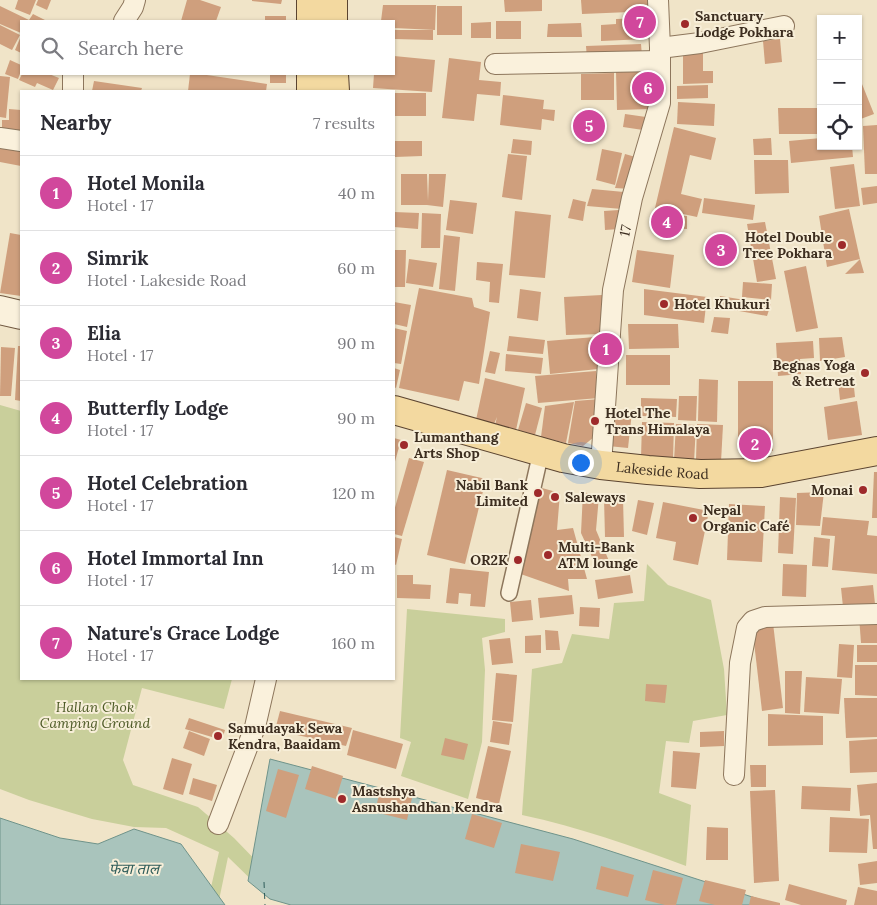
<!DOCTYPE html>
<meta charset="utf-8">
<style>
:root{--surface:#fff;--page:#f7f7f7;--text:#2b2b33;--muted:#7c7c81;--line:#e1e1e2;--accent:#9e2a2b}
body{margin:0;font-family:Lora,"Noto Sans Devanagari",serif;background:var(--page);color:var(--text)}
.controls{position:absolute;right:15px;top:15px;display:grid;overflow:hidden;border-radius:0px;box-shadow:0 1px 4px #0004}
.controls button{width:45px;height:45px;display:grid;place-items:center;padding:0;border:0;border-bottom:1px solid var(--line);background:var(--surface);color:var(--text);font:25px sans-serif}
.you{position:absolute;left:580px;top:462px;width:18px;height:18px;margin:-12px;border:4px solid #fff;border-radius:50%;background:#1a73e8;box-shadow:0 0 0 8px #1a73e833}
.badge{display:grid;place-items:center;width:32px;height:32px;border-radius:50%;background:var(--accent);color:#fff;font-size:16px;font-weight:700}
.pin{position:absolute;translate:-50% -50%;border:2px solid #fff;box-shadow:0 1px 5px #0006}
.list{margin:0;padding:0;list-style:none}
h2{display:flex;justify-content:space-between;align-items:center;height:65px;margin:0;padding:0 20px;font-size:21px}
h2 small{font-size:16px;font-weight:400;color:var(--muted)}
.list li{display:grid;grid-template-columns:32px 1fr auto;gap:15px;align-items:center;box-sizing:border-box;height:75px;padding:0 20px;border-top:1px solid var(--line)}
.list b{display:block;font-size:19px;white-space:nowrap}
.list p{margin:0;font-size:16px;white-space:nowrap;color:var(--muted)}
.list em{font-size:16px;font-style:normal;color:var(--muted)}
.icon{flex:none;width:28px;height:28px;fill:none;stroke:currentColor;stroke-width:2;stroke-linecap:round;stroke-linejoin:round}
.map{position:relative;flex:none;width:877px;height:905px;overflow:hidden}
.search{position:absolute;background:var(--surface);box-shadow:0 1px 4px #0004;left:20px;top:20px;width:375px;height:55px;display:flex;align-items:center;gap:12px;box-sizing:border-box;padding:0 18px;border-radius:0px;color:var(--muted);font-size:19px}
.panel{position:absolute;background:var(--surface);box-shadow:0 1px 4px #0004;left:20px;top:90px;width:375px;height:590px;border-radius:0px}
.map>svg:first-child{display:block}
.green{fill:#c9cf9b}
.water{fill:#a9c4bc;stroke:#6f938a}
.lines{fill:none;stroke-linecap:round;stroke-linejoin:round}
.ferry{stroke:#2f5d5a;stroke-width:1;stroke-dasharray:6 5;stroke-linecap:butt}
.building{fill:#cf9f7d}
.pedestrian-casing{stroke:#8d765c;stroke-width:18}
.minor-casing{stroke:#8d765c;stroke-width:22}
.secondary-casing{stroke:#6f573f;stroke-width:30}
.primary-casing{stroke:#5b4430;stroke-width:30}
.pedestrian{stroke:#faf1dc;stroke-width:15}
.minor{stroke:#faf1dc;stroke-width:20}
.secondary{stroke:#faf1dc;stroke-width:28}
.primary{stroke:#f3d9a0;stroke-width:28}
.poi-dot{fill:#9e2a2b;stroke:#f7eed8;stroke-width:2}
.labels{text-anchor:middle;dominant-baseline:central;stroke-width:4;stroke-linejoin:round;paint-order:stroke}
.poi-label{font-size:14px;font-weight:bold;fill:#3d2e20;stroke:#f7eed8;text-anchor:start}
.street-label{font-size:14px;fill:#3d2e20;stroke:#f7eed8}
.park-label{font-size:14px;font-style:italic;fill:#4d5a26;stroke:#f7eed8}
.water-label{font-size:15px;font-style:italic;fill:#2f5d5a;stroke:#f7eed8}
</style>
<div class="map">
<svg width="877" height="905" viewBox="0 0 877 905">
<rect width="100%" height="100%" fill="#f0e4c8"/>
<!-- green -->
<g class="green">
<polygon points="0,405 21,411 21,679 232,679 224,709 142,688 123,760 133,785 198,807 234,838 264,869 261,889 228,857 218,905 207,905 219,852 166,828 134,827 92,819 29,800 0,789"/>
<path d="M 647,564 L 668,585 L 711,600 L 724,669 L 727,715 L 693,721 L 689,743 L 666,741 L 659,793 L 691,805 L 686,866 C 632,846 579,827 522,815 L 532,669 L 562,663 L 572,634 L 609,639 L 614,603 L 644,601 Z"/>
<polygon points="407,609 505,619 505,632 482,638 485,670 482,742 468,799 401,776 411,742 400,738"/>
</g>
<!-- water -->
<g class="water">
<polygon points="270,759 573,839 777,905 291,905 270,899 248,881"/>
<polygon points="0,818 60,838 98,844 134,829 181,844 225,905 0,905"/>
</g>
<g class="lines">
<!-- ferry -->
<polyline class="ferry" points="264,882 265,905"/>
</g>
<!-- building -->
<g class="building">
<polygon points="18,0 36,0 30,15 15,9"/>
<polygon points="38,0 51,0 47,10 36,5"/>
<polygon points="187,0 200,0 221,7 216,21 181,21"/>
<polygon points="252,0 282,0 281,4 252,1"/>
<polygon points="504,0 542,0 542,11 505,12"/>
<polygon points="581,0 653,0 654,11 582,14"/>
<polygon points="383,5 436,5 435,30 394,28 394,21 381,21"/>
<polygon points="0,6 29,20 33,14 47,21 21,21 21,33 0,24"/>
<rect x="437" y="6" width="25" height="29"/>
<rect x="265" y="16" width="21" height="5"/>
<polygon points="645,18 646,39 601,41 601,25 616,24 616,19"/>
<rect x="496" y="21" width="25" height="18"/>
<polygon points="491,22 491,38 471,38 471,23"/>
<polygon points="581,23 582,37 547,37 548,24"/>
<polygon points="0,25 20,35 12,50 0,44"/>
<polygon points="394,30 433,30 433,40 394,39"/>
<polygon points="21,36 21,53 15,50"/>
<polygon points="780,39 782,62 765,64 763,41"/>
<polygon points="641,44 642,56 587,59 586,46"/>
<polygon points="683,53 703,53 703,71 713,71 713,83 683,84"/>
<polygon points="394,56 435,60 432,92 373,88 374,74 394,74"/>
<polygon points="449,58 481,62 479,80 501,82 500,96 477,94 474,121 442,118"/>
<polygon points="10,60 21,65 21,71 18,79 5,74"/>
<polygon points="616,71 650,71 651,109 617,110"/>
<polygon points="614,73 614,100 581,100 581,74"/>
<polygon points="22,74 49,74 59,78 53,90 37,83 35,87 19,80"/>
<polygon points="190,74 200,74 267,84 266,91 188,91"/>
<rect x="270" y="74" width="16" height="9"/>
<polygon points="0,76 10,77 6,118 0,117"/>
<polygon points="860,79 874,114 858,120 858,80"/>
<polygon points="94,81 142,88 141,91 92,91"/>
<polygon points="708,85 708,98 677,99 677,86"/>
<rect x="394" y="93" width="32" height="23"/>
<polygon points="503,95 544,100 543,109 555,110 554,121 542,119 541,130 500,125"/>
<polygon points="678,102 715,104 714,126 677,124"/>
<polygon points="778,108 820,108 820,134 779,134"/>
<polygon points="9,109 21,110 21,136 2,136 2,120 9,120"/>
<polygon points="625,114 646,117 643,130 623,127"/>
<polygon points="877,125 877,174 865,174 863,126"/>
<polygon points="674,127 716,138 711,160 690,155 681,194 702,199 697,217 655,208"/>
<polygon points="771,138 772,155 754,155 753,139"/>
<polygon points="821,138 821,146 852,146 853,157 791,163 789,141"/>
<polygon points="513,139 532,141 531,155 511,153"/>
<polygon points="0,141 21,144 21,166 0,162"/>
<polygon points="395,141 422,141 422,156 395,157"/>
<polygon points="602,149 622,153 615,185 596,180"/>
<polygon points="508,154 527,156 522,200 502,197"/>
<polygon points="625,154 639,158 630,189 615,188"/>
<polygon points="754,160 788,160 789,193 755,194"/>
<polygon points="854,164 860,206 835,209 830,167"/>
<polygon points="401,174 427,174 428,201 429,174 446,174 443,207 427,205 401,205"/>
<polygon points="877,186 877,203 863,205 861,188"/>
<polygon points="592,189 624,192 622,209 587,206"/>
<polygon points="704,198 755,205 753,220 702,213"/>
<polygon points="573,199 586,202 583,221 568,218"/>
<polygon points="450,200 477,203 473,234 446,230"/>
<polygon points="849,209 860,259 864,273 845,274 860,259 827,267 819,216"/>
<polygon points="619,210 619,229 605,230 604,211"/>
<polygon points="515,211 551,215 545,278 509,275"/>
<polygon points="394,212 419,213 418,229 394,227"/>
<polygon points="422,213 441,214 440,248 421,248"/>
<polygon points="664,215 687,216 687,229 662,228"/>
<polygon points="765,222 776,279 757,282 747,224"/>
<polygon points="10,233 21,235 21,296 0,293"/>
<polygon points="444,235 460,237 455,291 439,289"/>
<polygon points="394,250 406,250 405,287 394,287"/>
<polygon points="637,250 674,255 670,288 632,282"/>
<polygon points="409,259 437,263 433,287 406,283"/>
<polygon points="477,262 503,264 499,303 489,302 490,282 476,280"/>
<polygon points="806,266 818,328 796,332 784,271"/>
<polygon points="743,282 772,284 771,300 742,297"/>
<polygon points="419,288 472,298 474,307 490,312 479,384 464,381 459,401 399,388"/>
<polygon points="520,289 541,292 538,321 517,318"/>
<polygon points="644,289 707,297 704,323 644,315"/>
<polygon points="602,295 604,334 566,335 564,297"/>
<polygon points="720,296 771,304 767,316 717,307"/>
<polygon points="394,302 411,305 407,327 394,324"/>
<polygon points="714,317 730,318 728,334 711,332"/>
<polygon points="628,324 678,324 679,348 629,349"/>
<polygon points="394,328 407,331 401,364 394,363"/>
<polygon points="509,336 545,340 543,354 507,351"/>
<polygon points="595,337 598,369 550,374 547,341"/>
<polygon points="842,337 845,357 820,361 819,338"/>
<polygon points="813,341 814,358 800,359 801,374 778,376 776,343"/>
<polygon points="18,346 21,346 21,401 15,400"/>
<polygon points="1,347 15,348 11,396 0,396"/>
<polygon points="490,351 500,353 495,374 485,372"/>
<polygon points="506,354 543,358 541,374 505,371"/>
<rect x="626" y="355" width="44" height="30"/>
<polygon points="394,368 400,370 396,388 394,387"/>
<polygon points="596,371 599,398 538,403 535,376"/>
<polygon points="485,378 525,388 516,430 495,425 497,417 494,424 476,420"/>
<polygon points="853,378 855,397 840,400 838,381"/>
<polygon points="699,379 718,380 717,422 698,421"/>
<rect x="738" y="381" width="35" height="70"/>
<polygon points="679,396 697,396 696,421 678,420"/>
<polygon points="641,398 677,399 676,417 641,416"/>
<polygon points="600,399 594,437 583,446 568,443 575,401"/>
<polygon points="857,401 862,435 828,440 824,407"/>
<polygon points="574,402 566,443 541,437 545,406"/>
<polygon points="526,403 542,408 535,435 518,430"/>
<polygon points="611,410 632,412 628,448 608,446"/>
<polygon points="642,422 674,423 673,460 641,458"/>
<polygon points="676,424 696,425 694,462 674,461"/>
<polygon points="697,424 723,425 721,462 696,461"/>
<polygon points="394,438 401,440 394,465"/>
<polygon points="409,458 424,462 402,536 394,534 394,511"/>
<polygon points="447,470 486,479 465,564 427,555"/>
<polygon points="874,472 877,472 877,518 872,518"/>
<polygon points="542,488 560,493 557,530 573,528 587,579 568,579 569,591 515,572"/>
<polygon points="583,492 599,496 596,530 609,561 597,568 581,533"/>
<polygon points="824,492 820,526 796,525 797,493"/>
<polygon points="780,497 796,498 793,554 778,553"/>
<polygon points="604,498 623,498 624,537 605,537"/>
<polygon points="638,500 654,503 647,535 632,531"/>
<polygon points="663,502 709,511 698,565 673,560 676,542 656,538"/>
<polygon points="729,504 765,506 762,562 727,560"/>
<polygon points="823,517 869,521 867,535 877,536 877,574 832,570 835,536 821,535"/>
<polygon points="394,537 402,539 396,565 394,564"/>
<polygon points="814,537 830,539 828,567 812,566"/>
<polygon points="783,564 807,565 806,597 782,596"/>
<polygon points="450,568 489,572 485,607 470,606 471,594 459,593 458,604 446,603"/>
<polygon points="397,575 413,575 413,584 431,585 430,599 397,598"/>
<polygon points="630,575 633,593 598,599 595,580"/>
<polygon points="873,585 875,604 843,607 841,588"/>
<polygon points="572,595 574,614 540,618 538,598"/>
<polygon points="531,600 533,620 512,622 510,602"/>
<polygon points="580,607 600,608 599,627 579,626"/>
<polygon points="877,615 877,643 861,643 859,616"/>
<polygon points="773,623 783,708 762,711 752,625"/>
<polygon points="545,630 558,631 560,650 546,650"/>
<polygon points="541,635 541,653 525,653 525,636"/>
<polygon points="510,638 513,663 492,665 489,640"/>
<polygon points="839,644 854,645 852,678 837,677"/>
<rect x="857" y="645" width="20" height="17"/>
<polygon points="855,665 877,665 877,696 855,695"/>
<polygon points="785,671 802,671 800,714 785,713"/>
<polygon points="496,673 517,675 513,722 492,720"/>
<polygon points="806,677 842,679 839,714 804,712"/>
<polygon points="646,684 667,685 665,703 645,701"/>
<polygon points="844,698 877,698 877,737 846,738"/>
<polygon points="280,711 352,728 346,746 275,730"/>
<polygon points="768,714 823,716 823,745 768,746"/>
<polygon points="189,718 225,730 222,740 185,729"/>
<polygon points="493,721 512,724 509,745 490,742"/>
<polygon points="353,730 403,744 396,769 347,755"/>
<polygon points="189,731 210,739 204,756 183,748"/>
<polygon points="724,731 724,746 700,747 700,732"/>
<polygon points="445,738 468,744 464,760 441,755"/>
<polygon points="877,739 877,772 850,773 849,741"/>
<polygon points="488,746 511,751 499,804 476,798"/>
<polygon points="673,751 700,753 696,789 671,787"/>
<polygon points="172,758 192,764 183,795 163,789"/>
<polygon points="750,765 766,765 766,787 751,787"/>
<polygon points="312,766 343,776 336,799 305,789"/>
<polygon points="278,769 299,775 286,818 266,811"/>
<polygon points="193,778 217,785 212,801 189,794"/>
<polygon points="877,783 877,849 873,849 870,815 860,816 857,785"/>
<polygon points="802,786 851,788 850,811 801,809"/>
<polygon points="380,790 412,798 407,820 375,812"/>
<polygon points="775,790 779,881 754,883 750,791"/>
<polygon points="472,814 502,823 494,848 465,839"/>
<polygon points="830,817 869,819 867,853 829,852"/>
<polygon points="707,827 728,828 728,860 706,860"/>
<polygon points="521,844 560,852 553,881 515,873"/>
<polygon points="877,861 877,883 860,885 858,864"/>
<polygon points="601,866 634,875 628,897 596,889"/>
<polygon points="653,870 683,878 676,905 665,905 645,900"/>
<polygon points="705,880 746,890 742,905 715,905 699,901"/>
<polygon points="789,884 847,900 846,905 801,905 785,900"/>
<polygon points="858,887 877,891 877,905 854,905"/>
<polygon points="751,896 780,903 780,905 749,905"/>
</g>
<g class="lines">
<!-- pedestrian casing -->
<g class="pedestrian-casing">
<polyline id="pedestrian" points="509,593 541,452"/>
</g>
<!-- minor casing -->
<g class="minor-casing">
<g id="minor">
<polyline points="124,21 133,7 135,0"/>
<polyline points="660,48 700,43 784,26"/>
<polyline points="495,64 660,61"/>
<polyline points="73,91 73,74"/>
<polyline points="0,138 21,141"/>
<path id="s1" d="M 601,465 L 613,290 L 632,198 L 660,103 L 660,48 L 658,0"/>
<polyline points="734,775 740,663 747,628 753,621 765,617 877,614"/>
<polyline points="218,824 255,727 266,679"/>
</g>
</g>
<!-- secondary casing -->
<g class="secondary-casing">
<polyline id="secondary" points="0,310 21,315"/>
</g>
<!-- primary casing -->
<g class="primary-casing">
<g id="primary">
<polyline points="311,0 311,21"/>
<polyline points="333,0 333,21"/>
<polyline points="311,74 311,91"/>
<polyline points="334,74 335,91"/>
<path id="s2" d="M 394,410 L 563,458 L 601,465 L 648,470 L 700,474 L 761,473 L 877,451"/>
</g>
</g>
<!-- pedestrian -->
<use href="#pedestrian" class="pedestrian"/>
<!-- minor -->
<use href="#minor" class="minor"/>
<!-- secondary -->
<use href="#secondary" class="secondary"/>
<!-- primary -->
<use href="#primary" class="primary"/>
</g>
<!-- markers -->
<g class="poi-dot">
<circle cx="685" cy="24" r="5"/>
<circle cx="842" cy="245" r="5"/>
<circle cx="664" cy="304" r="5"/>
<circle cx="865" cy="373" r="5"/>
<circle cx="595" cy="421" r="5"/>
<circle cx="404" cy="445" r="5"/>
<circle cx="863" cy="490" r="5"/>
<circle cx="538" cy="493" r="5"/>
<circle cx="555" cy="497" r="5"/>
<circle cx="693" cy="518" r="5"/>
<circle cx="548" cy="555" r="5"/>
<circle cx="518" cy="560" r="5"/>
<circle cx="218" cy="736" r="5"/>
<circle cx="342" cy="799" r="5"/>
</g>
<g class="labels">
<!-- poi labels -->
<g class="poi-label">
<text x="695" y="16">Sanctuary<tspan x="695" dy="16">Lodge Pokhara</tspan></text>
<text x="832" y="237" text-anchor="end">Hotel Double<tspan x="832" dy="16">Tree Pokhara</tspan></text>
<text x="674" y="304">Hotel Khukuri</text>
<text x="855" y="365" text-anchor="end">Begnas Yoga<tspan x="855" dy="16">&amp; Retreat</tspan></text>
<text x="605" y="413">Hotel The<tspan x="605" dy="16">Trans Himalaya</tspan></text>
<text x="414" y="437">Lumanthang<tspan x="414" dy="16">Arts Shop</tspan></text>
<text x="528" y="485" text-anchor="end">Nabil Bank<tspan x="528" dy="16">Limited</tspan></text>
<text x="853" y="490" text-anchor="end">Monai</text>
<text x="565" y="497">Saleways</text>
<text x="703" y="510">Nepal<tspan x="703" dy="16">Organic Café</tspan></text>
<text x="558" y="547">Multi-Bank<tspan x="558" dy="16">ATM lounge</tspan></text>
<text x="508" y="560" text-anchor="end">OR2K</text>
<text x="228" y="728">Samudayak Sewa<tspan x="228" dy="16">Kendra, Baaidam</tspan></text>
<text x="352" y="791">Mastshya<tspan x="352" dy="16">Asnushandhan Kendra</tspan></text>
</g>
<!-- street labels -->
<g class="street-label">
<text stroke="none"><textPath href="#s1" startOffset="236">17</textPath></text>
<text stroke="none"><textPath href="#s2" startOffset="276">Lakeside Road</textPath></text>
</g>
<!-- park labels -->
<g class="park-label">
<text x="95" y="707">Hallan Chok<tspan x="95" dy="16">Camping Ground</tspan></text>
</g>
<!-- water labels -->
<g class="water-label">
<text x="134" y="868">फेवा ताल</text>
</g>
</g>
</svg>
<div class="controls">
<button>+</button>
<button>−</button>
<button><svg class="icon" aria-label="locate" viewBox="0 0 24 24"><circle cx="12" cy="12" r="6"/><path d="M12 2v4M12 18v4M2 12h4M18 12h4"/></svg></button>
</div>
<div class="you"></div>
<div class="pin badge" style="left:606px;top:349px;background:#d1479c">1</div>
<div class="pin badge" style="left:755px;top:444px;background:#d1479c">2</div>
<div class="pin badge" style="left:721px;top:250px;background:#d1479c">3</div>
<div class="pin badge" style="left:667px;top:222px;background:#d1479c">4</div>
<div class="pin badge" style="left:589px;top:126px;background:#d1479c">5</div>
<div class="pin badge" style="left:648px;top:88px;background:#d1479c">6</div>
<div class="pin badge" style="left:640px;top:22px;background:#d1479c">7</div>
<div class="search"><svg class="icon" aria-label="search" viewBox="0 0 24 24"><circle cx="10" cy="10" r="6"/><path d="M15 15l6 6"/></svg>Search here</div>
<section class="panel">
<h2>Nearby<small>7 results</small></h2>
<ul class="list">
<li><span class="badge" style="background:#d1479c">1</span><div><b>Hotel Monila</b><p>Hotel · 17</p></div><em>40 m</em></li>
<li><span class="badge" style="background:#d1479c">2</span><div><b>Simrik</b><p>Hotel · Lakeside Road</p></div><em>60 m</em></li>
<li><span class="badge" style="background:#d1479c">3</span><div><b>Elia</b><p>Hotel · 17</p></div><em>90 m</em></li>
<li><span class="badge" style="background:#d1479c">4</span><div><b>Butterfly Lodge</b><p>Hotel · 17</p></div><em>90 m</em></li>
<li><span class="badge" style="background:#d1479c">5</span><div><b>Hotel Celebration</b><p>Hotel · 17</p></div><em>120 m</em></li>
<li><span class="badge" style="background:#d1479c">6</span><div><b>Hotel Immortal Inn</b><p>Hotel · 17</p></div><em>140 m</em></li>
<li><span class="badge" style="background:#d1479c">7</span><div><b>Nature's Grace Lodge</b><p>Hotel · 17</p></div><em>160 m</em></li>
</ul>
</section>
</div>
